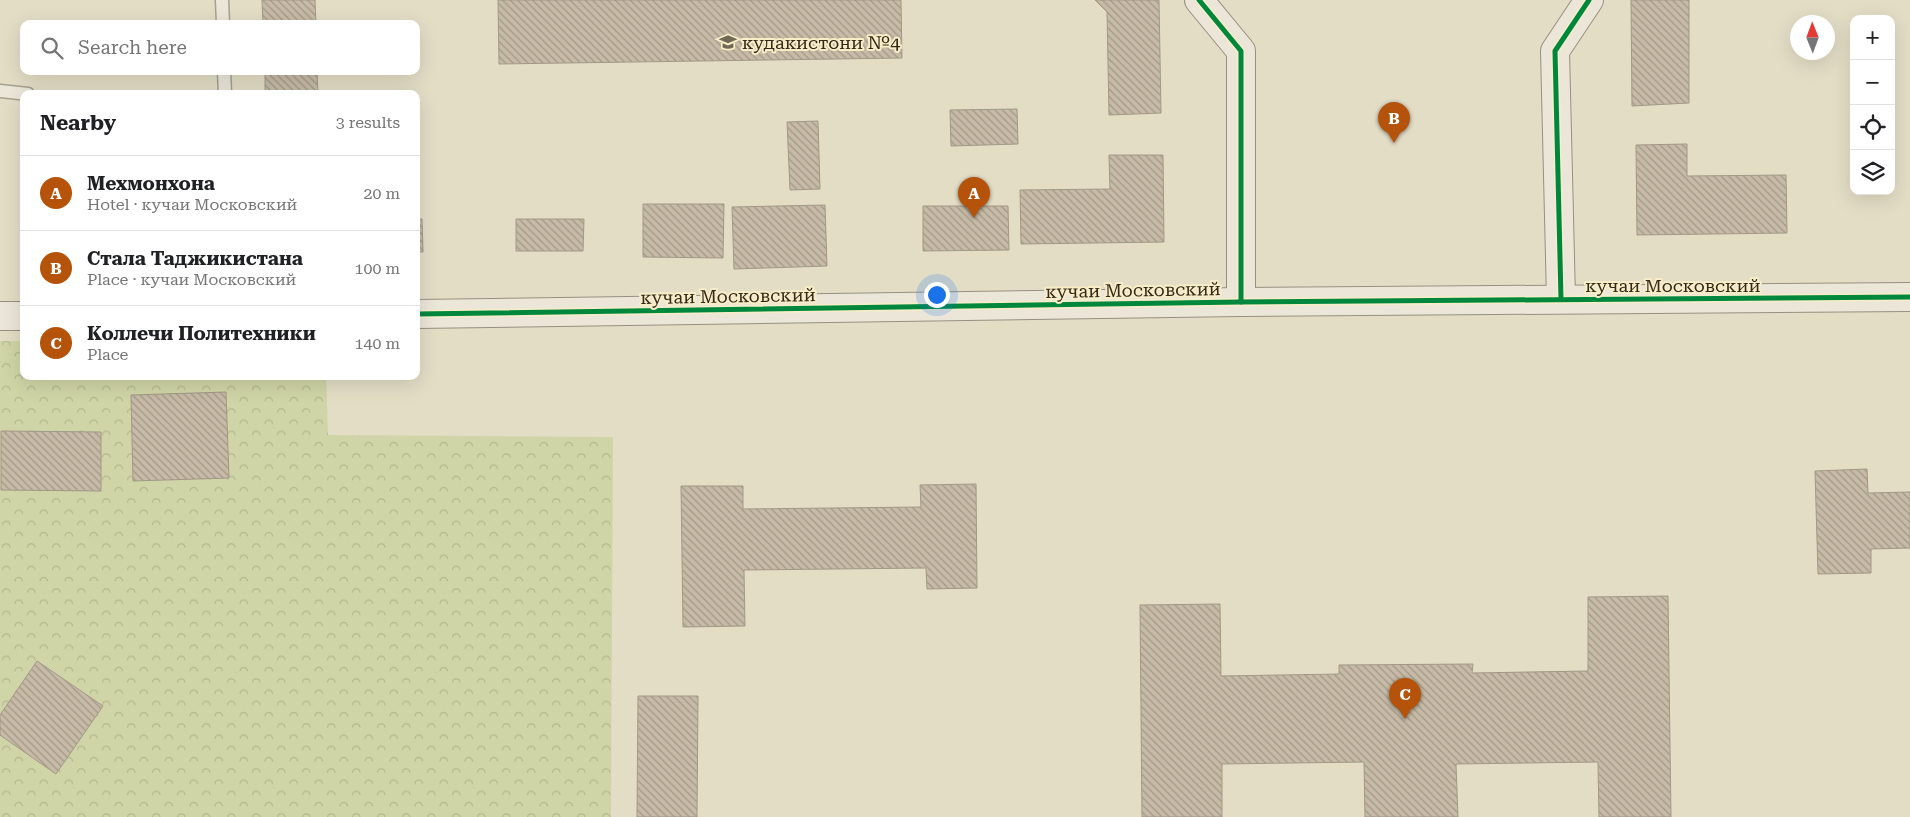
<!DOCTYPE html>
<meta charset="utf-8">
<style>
:root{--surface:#fff;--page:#f2f2f2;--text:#202124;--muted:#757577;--line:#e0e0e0;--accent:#b45309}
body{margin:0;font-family:"Roboto Serif",serif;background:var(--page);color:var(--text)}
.controls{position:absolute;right:15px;top:15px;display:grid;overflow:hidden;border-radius:10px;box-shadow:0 5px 20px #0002}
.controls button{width:45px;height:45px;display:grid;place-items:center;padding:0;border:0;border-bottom:1px solid var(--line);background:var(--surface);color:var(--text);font:25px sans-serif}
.compass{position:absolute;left:1790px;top:15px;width:45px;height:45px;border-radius:50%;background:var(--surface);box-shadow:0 5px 20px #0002;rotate:359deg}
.you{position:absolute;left:936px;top:294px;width:18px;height:18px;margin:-12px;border:4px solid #fff;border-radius:50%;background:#1a73e8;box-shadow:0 0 0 8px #1a73e833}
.badge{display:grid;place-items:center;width:32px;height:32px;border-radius:50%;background:var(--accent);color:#fff;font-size:16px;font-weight:700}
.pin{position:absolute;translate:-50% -41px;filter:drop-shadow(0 1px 2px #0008)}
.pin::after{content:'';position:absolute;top:26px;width:18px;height:15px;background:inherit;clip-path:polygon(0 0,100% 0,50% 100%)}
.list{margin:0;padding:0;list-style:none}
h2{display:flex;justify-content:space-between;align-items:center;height:65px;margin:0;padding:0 20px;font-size:21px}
h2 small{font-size:16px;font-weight:400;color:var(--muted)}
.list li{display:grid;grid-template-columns:32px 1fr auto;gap:15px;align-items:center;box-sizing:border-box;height:75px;padding:0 20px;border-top:1px solid var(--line)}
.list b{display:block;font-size:19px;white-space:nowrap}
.list p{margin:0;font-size:16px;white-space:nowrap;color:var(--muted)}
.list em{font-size:16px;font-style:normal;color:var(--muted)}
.icon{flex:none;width:28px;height:28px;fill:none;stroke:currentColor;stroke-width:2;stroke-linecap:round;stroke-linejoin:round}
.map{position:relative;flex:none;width:1910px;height:817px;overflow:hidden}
.search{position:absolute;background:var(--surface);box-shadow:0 5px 20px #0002;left:20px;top:20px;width:400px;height:55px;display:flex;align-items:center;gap:12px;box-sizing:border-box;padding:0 18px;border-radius:10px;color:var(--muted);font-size:19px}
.panel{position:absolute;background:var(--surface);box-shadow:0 5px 20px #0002;left:20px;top:90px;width:400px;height:290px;border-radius:10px}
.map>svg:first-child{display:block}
.park{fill:url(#park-crowns)}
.building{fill:url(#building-back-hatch);stroke:#a29886}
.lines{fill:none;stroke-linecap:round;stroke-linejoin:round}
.lane-casing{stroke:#a7a090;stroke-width:15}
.secondary-casing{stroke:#979080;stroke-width:30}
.lane{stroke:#ebe6d8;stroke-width:12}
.secondary{stroke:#ebe6d8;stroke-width:28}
.cycleway-casing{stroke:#f7eec8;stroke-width:8}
.cycleway{stroke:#00873e;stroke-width:5}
.labels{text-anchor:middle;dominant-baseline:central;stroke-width:4;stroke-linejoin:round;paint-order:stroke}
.poi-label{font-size:18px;fill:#352919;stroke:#f7eec8;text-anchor:start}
.street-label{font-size:18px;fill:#352919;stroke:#f7eec8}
</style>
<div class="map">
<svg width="1910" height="817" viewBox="0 0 1910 817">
<defs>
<pattern id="park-crowns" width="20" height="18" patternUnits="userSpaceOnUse" patternTransform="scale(1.25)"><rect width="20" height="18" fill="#d0d5a7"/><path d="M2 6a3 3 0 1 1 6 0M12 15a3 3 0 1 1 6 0" fill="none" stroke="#b3b78f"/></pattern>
<pattern id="building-back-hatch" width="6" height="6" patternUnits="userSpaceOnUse" patternTransform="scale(1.25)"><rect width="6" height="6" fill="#c7bba7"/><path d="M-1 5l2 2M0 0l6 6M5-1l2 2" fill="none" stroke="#a29887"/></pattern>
</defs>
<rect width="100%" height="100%" fill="#e3ddc6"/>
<!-- park -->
<polygon class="park" points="0,341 24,341 24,376 326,376 328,435 613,437 611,817 0,817"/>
<!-- building -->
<g class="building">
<polygon points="262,0 315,0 316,24 263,24"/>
<polygon points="498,0 901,0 902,58 499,64"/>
<polygon points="1095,0 1159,0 1161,113 1109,115 1107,12"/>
<polygon points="1631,0 1689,0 1689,103 1632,106"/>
<polygon points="265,71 317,71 318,94 265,94"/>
<polygon points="1017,109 1018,144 951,146 950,110"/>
<polygon points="818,121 820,189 790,190 787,122"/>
<polygon points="1687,144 1687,176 1786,175 1787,233 1637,235 1636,145"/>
<polygon points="1109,155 1163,155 1164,242 1021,244 1020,190 1110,189"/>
<polygon points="643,204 724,204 723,258 643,257"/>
<polygon points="825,205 827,266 734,269 732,207"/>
<polygon points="923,206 1008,206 1009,250 923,251"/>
<polygon points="416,219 422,219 423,252 416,252"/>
<polygon points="516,219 584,219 583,251 516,251"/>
<polygon points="226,392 229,478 133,481 131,395"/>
<polygon points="1,431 101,432 101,491 1,490"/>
<polygon points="1867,469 1868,493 1910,492 1910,548 1871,549 1871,573 1818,574 1815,471"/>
<polygon points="976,484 977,588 927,589 926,568 744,570 745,626 683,627 681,486 743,486 743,509 921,507 920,485"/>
<polygon points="1668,596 1671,817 1599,817 1598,762 1456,764 1458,817 1365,817 1364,762 1222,764 1222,817 1142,817 1140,605 1220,604 1221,676 1339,674 1339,665 1473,664 1472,673 1588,671 1588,597"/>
<polygon points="37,661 103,706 56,774 0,735 0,715"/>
<polygon points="638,696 698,696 697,817 637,817"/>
</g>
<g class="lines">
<!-- lane casing -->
<g class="lane-casing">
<g id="lane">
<polyline points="222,0 223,24"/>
<polyline points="224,71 225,94"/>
<polyline points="0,91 28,94"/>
</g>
</g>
<!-- secondary casing -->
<g class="secondary-casing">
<g id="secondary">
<polyline points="1199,0 1241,51 1241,302"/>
<polyline points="1561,299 1555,51 1589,0"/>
<polyline points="416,314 1241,302 1910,297"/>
<polyline points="0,316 24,316"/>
</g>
</g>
<!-- lane -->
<use href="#lane" class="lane"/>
<!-- secondary -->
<use href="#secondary" class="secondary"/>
<!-- cycleway casing -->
<g class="cycleway-casing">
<g id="cycleway">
<polyline points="1199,0 1241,51 1241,302"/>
<polyline points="1561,299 1555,51 1589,0"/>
<polyline points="416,314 1241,302 1910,297"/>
</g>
</g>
<!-- cycleway -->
<use href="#cycleway" class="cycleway"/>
</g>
<!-- icons -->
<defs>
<g id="school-bare" transform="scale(1.35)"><path d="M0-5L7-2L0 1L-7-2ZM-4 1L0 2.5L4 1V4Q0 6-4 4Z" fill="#726856" stroke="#f7eec8" stroke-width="2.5" paint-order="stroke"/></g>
</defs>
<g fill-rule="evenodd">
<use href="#school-bare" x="728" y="42"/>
</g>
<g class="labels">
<!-- poi labels -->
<g class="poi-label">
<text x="742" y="42">кудакистони №4</text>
</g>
<!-- street labels -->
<g class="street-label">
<text x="1673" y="285">кучаи Московский</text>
<text transform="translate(1133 290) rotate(-1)">кучаи Московский</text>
<text transform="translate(728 296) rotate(-1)">кучаи Московский</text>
</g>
</g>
</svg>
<div class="controls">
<button>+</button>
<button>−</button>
<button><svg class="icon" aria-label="locate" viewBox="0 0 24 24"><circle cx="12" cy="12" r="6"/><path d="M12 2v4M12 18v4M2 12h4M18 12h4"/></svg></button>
<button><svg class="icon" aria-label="layers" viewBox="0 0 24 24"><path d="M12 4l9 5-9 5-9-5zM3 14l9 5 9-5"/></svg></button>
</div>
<svg class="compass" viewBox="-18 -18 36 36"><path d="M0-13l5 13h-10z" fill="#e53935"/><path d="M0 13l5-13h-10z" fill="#757577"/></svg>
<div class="you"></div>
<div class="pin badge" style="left:974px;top:218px">A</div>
<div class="pin badge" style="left:1394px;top:143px">B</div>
<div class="pin badge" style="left:1405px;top:719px">C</div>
<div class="search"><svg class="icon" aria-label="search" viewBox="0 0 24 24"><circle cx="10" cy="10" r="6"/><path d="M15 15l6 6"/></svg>Search here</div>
<section class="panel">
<h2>Nearby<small>3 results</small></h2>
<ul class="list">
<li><span class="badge">A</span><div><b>Мехмонхона</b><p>Hotel · кучаи Московский</p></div><em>20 m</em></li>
<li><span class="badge">B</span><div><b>Стала Таджикистана</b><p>Place · кучаи Московский</p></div><em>100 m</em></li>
<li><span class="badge">C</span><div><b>Коллечи Политехники</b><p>Place</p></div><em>140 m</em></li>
</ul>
</section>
</div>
